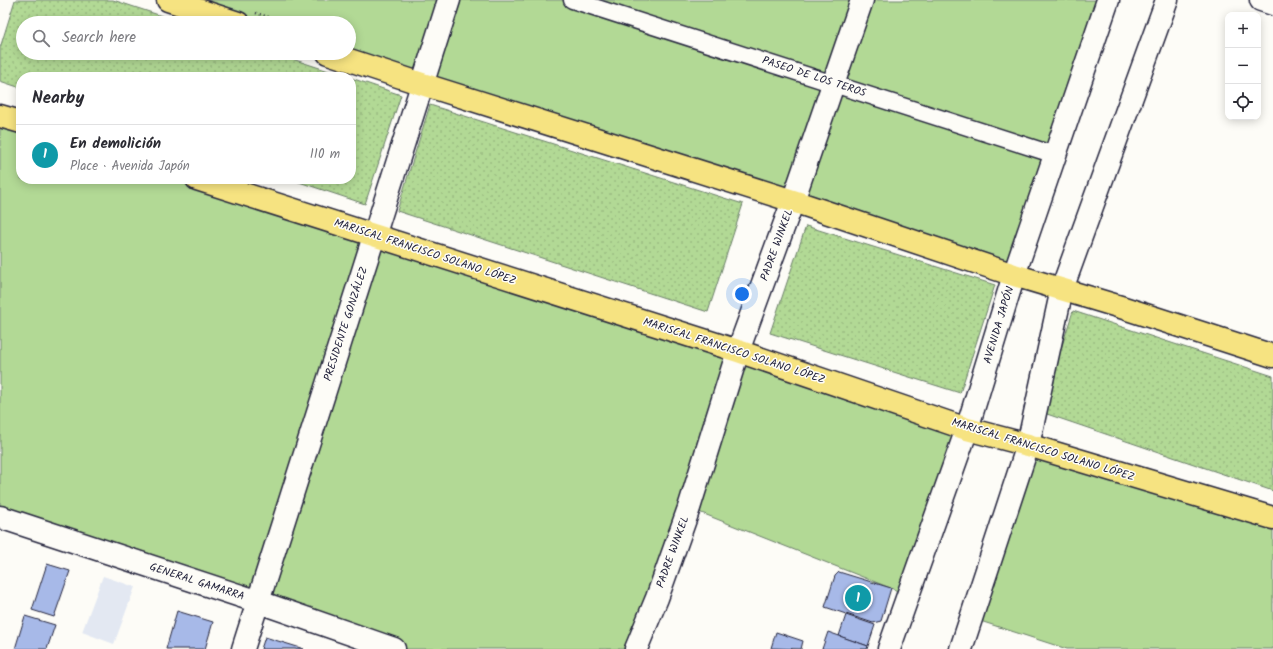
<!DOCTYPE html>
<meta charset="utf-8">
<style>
:root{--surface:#fff;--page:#f2f2f3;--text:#2b2b33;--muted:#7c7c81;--line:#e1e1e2;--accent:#c8321e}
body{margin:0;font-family:Kalam,sans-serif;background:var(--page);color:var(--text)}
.controls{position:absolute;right:12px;top:12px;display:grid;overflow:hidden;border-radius:8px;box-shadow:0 2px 10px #0003}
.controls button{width:36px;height:36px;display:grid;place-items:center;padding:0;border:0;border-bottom:1px solid var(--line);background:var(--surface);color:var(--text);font:20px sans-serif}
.you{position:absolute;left:742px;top:294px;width:14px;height:14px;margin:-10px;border:3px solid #fff;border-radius:50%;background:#1a73e8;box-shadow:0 0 0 6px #1a73e833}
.badge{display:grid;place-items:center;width:26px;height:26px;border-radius:50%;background:var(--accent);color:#fff;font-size:13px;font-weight:700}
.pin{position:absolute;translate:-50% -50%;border:2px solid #fff;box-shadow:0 1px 4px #0006}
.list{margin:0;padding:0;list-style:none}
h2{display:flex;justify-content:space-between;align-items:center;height:52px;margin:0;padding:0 16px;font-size:17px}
h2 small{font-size:13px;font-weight:400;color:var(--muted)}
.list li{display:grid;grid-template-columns:26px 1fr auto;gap:12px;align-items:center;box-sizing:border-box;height:60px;padding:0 16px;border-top:1px solid var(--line)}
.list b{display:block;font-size:15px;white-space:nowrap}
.list p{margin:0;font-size:13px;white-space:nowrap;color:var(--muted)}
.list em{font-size:13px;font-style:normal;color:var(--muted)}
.icon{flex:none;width:22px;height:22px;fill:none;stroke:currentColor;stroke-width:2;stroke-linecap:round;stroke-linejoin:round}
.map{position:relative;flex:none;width:1273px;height:649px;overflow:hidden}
.search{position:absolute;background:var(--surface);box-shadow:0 2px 10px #0003;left:16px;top:16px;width:340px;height:44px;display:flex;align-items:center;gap:10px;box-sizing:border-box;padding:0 14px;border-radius:22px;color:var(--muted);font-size:15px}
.panel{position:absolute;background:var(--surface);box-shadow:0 2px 10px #0003;left:16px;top:72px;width:340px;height:112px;border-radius:16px}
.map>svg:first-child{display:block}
.built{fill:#e3e8f2}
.grass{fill:#b2d995;stroke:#6a7e68}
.park{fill:url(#park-dots);stroke:#6a7e68}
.building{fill:#a7b9e8;stroke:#22223b}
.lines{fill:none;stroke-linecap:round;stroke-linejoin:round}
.pedestrian-casing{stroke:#22223b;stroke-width:19}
.minor-casing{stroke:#22223b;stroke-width:25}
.secondary-casing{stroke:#22223b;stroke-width:25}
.primary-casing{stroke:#22223b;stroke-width:25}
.path{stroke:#22223b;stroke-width:2.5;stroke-dasharray:1 3;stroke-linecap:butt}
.pedestrian{stroke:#fdfcf7;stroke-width:16}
.minor{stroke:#fdfcf7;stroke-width:22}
.secondary{stroke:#fdfcf7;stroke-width:22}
.primary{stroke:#f6e381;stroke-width:22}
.labels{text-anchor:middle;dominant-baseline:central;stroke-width:3;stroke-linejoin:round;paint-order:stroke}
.street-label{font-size:11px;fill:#22223b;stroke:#fdfcf7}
</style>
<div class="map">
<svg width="1273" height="649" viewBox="0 0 1273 649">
<defs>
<pattern id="park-dots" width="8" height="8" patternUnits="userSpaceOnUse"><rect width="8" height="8" fill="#b2d995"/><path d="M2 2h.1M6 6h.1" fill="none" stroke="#99ba81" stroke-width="1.8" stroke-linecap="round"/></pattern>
</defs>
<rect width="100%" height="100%" fill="#fdfcf7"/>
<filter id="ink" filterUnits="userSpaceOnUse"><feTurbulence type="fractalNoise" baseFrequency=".025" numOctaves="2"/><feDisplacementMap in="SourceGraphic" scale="8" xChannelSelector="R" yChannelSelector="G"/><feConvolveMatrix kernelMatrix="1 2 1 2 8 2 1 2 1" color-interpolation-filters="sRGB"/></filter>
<g filter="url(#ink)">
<!-- built -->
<polygon class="built" points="103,576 135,587 114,644 82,632"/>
<!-- grass -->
<g class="grass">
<polygon points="168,0 1108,0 1014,275 349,53 349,23 238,23"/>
<polygon points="0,116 21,122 21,179 197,179 967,429 908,595 689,508 636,649 390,649 0,517"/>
<polygon points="1028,445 1273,518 1273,649 1067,649 971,618"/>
</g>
<!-- park -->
<g class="park">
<polygon points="15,0 113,0 183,23 23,23 23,53 274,53 347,77 21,77 21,88 0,81 0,48"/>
<polygon points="351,78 401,95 365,204 290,179 351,179"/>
<polygon points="430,105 743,204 708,312 397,211"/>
<polygon points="806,226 995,285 960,393 770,333"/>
<polygon points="1073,311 1273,376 1273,491 1041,412"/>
</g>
<!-- building -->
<g class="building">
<polygon points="47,564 70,571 54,617 32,610"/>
<polygon points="839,572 891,588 881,621 873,623 825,607 835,576"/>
<polygon points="177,611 213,622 205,649 166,649"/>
<polygon points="846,615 875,625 868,646 839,636"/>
<polygon points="25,616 55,625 47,649 15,649"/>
<polygon points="776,632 803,641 801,649 771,648"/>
<polygon points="828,632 868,646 867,649 822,649"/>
<polygon points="265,637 304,649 261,649"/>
</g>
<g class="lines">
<!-- pedestrian casing -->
<g class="pedestrian-casing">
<polyline id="pedestrian" points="572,0 1055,155"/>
</g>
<!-- minor casing -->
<g class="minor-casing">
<g id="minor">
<polyline points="1261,0 1273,4"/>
<polyline points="0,517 259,602 394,649"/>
<polyline points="243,649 449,0"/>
<polyline points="636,649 657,598 689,508 738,351 793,201 862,0"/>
</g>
</g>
<!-- secondary casing -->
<g class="secondary-casing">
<g id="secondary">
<polyline points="889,649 967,429 1014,275 1108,0"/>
<polyline points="961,649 1028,445 1062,289 1167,0"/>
</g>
</g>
<!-- primary casing -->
<g class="primary-casing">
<g id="primary">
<polyline points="168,0 238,23"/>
<polyline points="328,53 422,84 793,201 1014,275 1124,308 1273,356"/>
<polyline points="0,116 21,122"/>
<polyline points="197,179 738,351 967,429 1028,445 1273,518"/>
</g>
</g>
<!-- path -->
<polyline class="path" points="256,13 287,23"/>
<!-- pedestrian -->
<use href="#pedestrian" class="pedestrian"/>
<!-- minor -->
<use href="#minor" class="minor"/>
<!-- secondary -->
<use href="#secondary" class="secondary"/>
<!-- primary -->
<use href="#primary" class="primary"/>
</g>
</g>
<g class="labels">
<!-- street labels -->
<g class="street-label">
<text transform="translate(814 77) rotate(18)">PASEO DE LOS TEROS</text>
<text transform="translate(777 245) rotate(-70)">PADRE WINKEL</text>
<text transform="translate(425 252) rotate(18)">MARISCAL FRANCISCO SOLANO LÓPEZ</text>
<text transform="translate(346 324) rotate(-72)">PRESIDENTE GONZÁLEZ</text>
<text transform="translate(999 325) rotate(-73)">AVENIDA JAPÓN</text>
<text transform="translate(734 351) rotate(18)">MARISCAL FRANCISCO SOLANO LÓPEZ</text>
<text transform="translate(1043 450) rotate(17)">MARISCAL FRANCISCO SOLANO LÓPEZ</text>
<text transform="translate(673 552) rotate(-70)">PADRE WINKEL</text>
<text transform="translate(197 582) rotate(18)">GENERAL GAMARRA</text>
</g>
</g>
</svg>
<div class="controls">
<button>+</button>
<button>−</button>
<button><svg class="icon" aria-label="locate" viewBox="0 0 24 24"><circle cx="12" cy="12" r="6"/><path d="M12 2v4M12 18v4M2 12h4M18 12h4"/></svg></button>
</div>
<div class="you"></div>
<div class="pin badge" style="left:858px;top:598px;background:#0f9aa8">1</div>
<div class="search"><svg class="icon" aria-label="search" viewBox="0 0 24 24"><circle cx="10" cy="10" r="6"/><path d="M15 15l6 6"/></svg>Search here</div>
<section class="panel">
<h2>Nearby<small></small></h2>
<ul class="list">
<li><span class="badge" style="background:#0f9aa8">1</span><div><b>En demolición</b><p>Place · Avenida Japón</p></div><em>110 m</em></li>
</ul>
</section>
</div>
